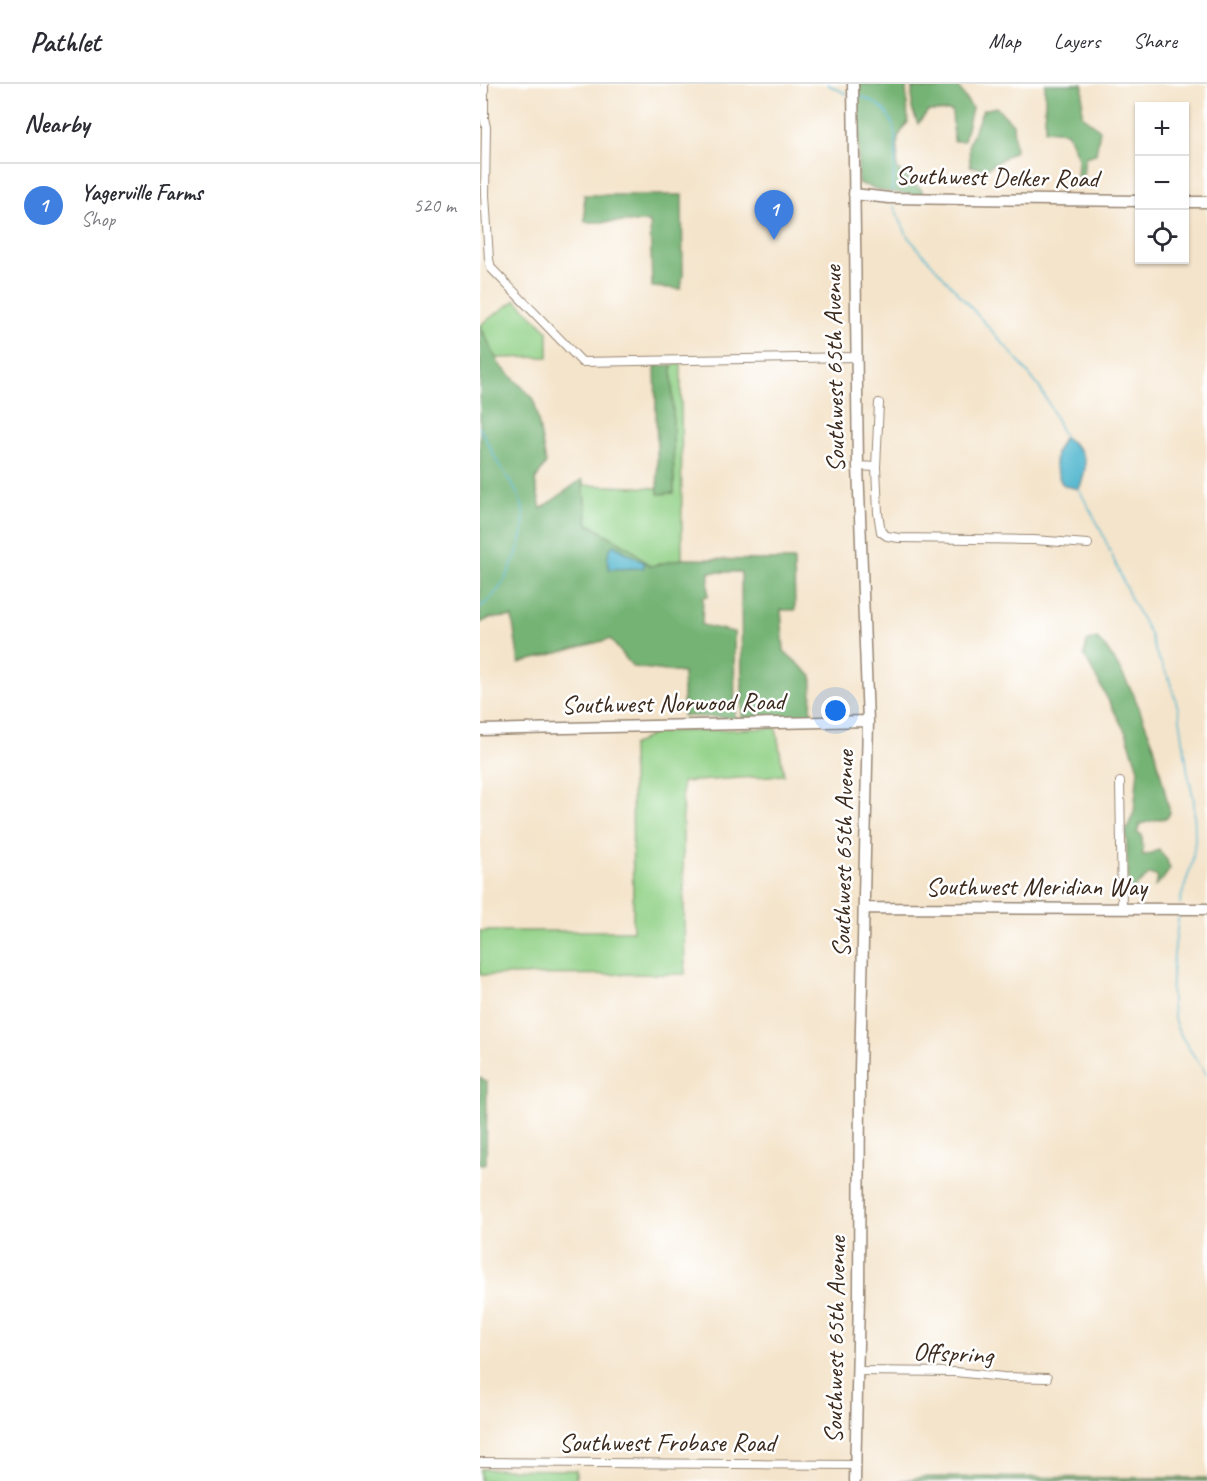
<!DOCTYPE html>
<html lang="en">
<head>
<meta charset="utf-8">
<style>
  :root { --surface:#fff; --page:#f2f2f3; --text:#2b2b33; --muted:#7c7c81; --line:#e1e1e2; --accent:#b5179e }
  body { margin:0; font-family:Caveat,sans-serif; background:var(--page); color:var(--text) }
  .controls { position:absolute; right:18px; top:18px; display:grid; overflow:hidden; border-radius:0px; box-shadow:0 2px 4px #0004 }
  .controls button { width:54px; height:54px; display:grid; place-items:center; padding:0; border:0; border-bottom:2px solid var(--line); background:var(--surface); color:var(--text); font:30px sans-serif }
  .you { position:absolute; left:356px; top:627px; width:21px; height:21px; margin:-15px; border:4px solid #fff; border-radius:50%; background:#1a73e8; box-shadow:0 0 0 9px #1a73e833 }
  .badge { display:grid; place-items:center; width:39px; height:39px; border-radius:50%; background:var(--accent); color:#fff; font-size:20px; font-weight:700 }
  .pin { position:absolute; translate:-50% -50px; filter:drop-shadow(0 2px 3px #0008) }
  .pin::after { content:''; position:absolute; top:32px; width:21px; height:18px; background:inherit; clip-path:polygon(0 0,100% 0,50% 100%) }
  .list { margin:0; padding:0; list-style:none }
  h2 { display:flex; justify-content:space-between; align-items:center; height:78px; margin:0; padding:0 24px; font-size:26px }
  h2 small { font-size:20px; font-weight:400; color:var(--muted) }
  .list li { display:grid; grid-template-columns:39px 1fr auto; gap:18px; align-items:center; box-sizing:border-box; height:84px; padding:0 24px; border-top:2px solid var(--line) }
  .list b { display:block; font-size:22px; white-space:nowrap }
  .list p { margin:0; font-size:20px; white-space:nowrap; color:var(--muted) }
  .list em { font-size:20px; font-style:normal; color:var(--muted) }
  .icon { flex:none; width:33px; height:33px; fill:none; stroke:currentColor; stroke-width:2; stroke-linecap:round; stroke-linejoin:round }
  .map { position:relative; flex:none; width:727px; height:1397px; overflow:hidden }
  header { display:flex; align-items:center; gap:36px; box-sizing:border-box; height:84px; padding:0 30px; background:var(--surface); border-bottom:2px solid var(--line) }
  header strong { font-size:28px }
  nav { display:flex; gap:33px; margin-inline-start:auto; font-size:21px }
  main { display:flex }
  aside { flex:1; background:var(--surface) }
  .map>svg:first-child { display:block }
</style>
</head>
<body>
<header>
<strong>Pathlet</strong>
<nav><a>Map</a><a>Layers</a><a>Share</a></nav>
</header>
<main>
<aside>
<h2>Nearby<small></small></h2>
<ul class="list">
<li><span class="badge" style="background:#3f7fe0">1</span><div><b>Yagerville Farms</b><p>Shop</p></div><em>520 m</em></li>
</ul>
</aside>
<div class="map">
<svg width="727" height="1397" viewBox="0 0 727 1397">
  <rect width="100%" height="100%" fill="#fff"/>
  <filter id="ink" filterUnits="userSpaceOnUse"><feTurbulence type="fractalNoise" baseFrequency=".0167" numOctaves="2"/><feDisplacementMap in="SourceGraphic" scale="12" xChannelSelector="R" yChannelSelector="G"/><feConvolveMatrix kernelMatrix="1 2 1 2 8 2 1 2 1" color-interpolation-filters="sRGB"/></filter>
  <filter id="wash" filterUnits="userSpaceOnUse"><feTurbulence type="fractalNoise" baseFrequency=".008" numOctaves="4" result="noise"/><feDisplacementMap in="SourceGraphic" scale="24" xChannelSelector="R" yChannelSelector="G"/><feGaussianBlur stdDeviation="1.35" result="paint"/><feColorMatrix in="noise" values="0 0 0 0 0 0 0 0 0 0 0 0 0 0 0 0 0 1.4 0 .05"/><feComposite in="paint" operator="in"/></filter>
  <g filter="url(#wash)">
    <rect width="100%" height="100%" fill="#f4e4cb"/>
    <path fill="#92d187" stroke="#667e52" stroke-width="1.5" d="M 36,216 L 68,247 L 68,273 L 16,274 L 0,241 Z
      M 201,279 L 202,475 L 170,483 L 150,464 L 108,440 L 102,395 L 105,401 L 178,404 L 178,410 L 194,409 L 192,281 Z
      M 296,644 L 304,691 L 202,698 L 205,890 L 0,891 L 0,847 L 153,847 L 152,662 L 176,648 Z
      M 0,1385 L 96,1386 L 96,1397 L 0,1397 Z"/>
    <path fill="#75b374" stroke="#586e49" stroke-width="1.5" d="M 378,0 L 426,1 L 428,38 L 418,53 L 417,85 L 442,106 L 442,112 L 402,107 L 378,99 Z
      M 459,0 L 482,0 L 478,3 L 492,24 L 484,57 L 474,57 L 472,27 L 448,27 L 438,40 L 432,25 L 432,4 L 458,5 Z
      M 565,0 L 603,0 L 602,31 L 620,46 L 616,70 L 605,73 L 603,93 L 597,95 L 598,74 L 587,48 L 565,46 Z
      M 516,23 L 533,40 L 535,67 L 506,85 L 490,82 L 489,60 L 503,26 Z
      M 104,111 L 202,111 L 203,190 L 201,205 L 172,203 L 170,138 L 105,138 Z
      M 0,241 L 19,280 L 54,315 L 66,379 L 55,397 L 61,425 L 102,395 L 108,440 L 150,464 L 170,482 L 202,475 L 314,476 L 315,526 L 301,526 L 304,567 L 332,592 L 331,634 L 262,634 L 261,488 L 229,488 L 228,512 L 223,513 L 222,541 L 254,548 L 255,634 L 203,632 L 203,589 L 153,583 L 130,555 L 39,579 L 32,533 L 10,534 L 0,539 Z
      M 192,281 L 194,409 L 178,410 L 175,282 Z
      M 616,554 L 626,564 L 635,577 L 653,609 L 674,662 L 690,729 L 687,734 L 679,735 L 660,740 L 657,749 L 662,751 L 663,772 L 679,766 L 687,776 L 690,785 L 683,795 L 675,802 L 678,793 L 670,790 L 649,808 L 646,747 L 654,728 L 658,685 L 647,651 L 604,571 L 607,558 Z
      M 0,993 L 7,998 L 6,1080 L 0,1080 Z
      M 443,1393 L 727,1394 L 727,1397 L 418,1397 Z"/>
    <path fill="#50b5ce" stroke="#467076" stroke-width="1.5" d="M 584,353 C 607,368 610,379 599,405 L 585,402 L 581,398 L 575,382 L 576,368 Z
      M 133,461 L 165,479 L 163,484 L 129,485 C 127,477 127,467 133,461 Z"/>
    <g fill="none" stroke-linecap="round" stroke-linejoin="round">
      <path stroke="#50b5ce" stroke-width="1.5" d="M 347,0 L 367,10
        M 379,12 C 428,26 415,68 412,108
        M 413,121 L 428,153 L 536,274 L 559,303 L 568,318 L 584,353
        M 0,344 C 6,355 11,366 17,377 C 25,391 41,410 43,426 C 46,447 39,465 31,483 C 25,498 13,515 0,523
        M 598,404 L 619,442 L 651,515 L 670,550 L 675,567 L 689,595 L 699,627 L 708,690 L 714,717 L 715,757 L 712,779 L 701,814 L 700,820
        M 699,828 C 696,859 685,916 697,944 C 705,960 717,976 727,991"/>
    </g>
  </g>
  <g filter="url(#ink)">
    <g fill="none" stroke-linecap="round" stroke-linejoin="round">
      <g stroke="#988774" stroke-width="10">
        <path id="street" d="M 4,0 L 4,34 L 6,43 L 5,111 L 9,175 L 11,184 L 102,278 L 376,273
          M 399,319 L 396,383 L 398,429 L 401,448 L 407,452 L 419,454 L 554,456 L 608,460
          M 378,382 L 396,383
          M 640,698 L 642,824
          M 377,1287 L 475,1288 L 523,1293 L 567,1294
          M 0,1378 L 375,1381"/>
      </g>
      <g stroke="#988774" stroke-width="13">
        <path id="secondary" d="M 373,0 L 378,382 L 388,637 L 380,988 L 379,1213 L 375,1397
          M 374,110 L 409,114 L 660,117
          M 704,118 L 727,118
          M 0,646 L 388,637
          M 384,824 L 727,825"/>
      </g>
      <use href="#street" stroke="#fff" stroke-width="8"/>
      <use href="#secondary" stroke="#fff" stroke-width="10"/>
    </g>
  </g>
  <g text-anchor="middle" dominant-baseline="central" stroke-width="5" stroke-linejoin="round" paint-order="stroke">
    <g font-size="26" fill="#3b2a1e" stroke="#fff">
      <text transform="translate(517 93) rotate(1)">Southwest Delker Road</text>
      <text transform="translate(354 285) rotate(-91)">Southwest 65th Avenue</text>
      <text transform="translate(193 619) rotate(-1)">Southwest Norwood Road</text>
      <text transform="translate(363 770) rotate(-89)">Southwest 65th Avenue</text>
      <text x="556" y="802">Southwest Meridian Way</text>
      <text transform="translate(355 1256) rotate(-89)">Southwest 65th Avenue</text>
      <text transform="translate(473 1269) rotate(3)">Offspring</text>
      <text x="187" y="1358">Southwest Frobase Road</text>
    </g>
  </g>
</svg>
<div class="controls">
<button>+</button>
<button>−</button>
<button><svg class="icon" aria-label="locate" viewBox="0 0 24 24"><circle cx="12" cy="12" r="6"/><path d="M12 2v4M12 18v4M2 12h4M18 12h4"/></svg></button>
</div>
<div class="you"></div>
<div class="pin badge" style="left:294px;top:156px;background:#3f7fe0">1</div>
</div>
</main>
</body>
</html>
